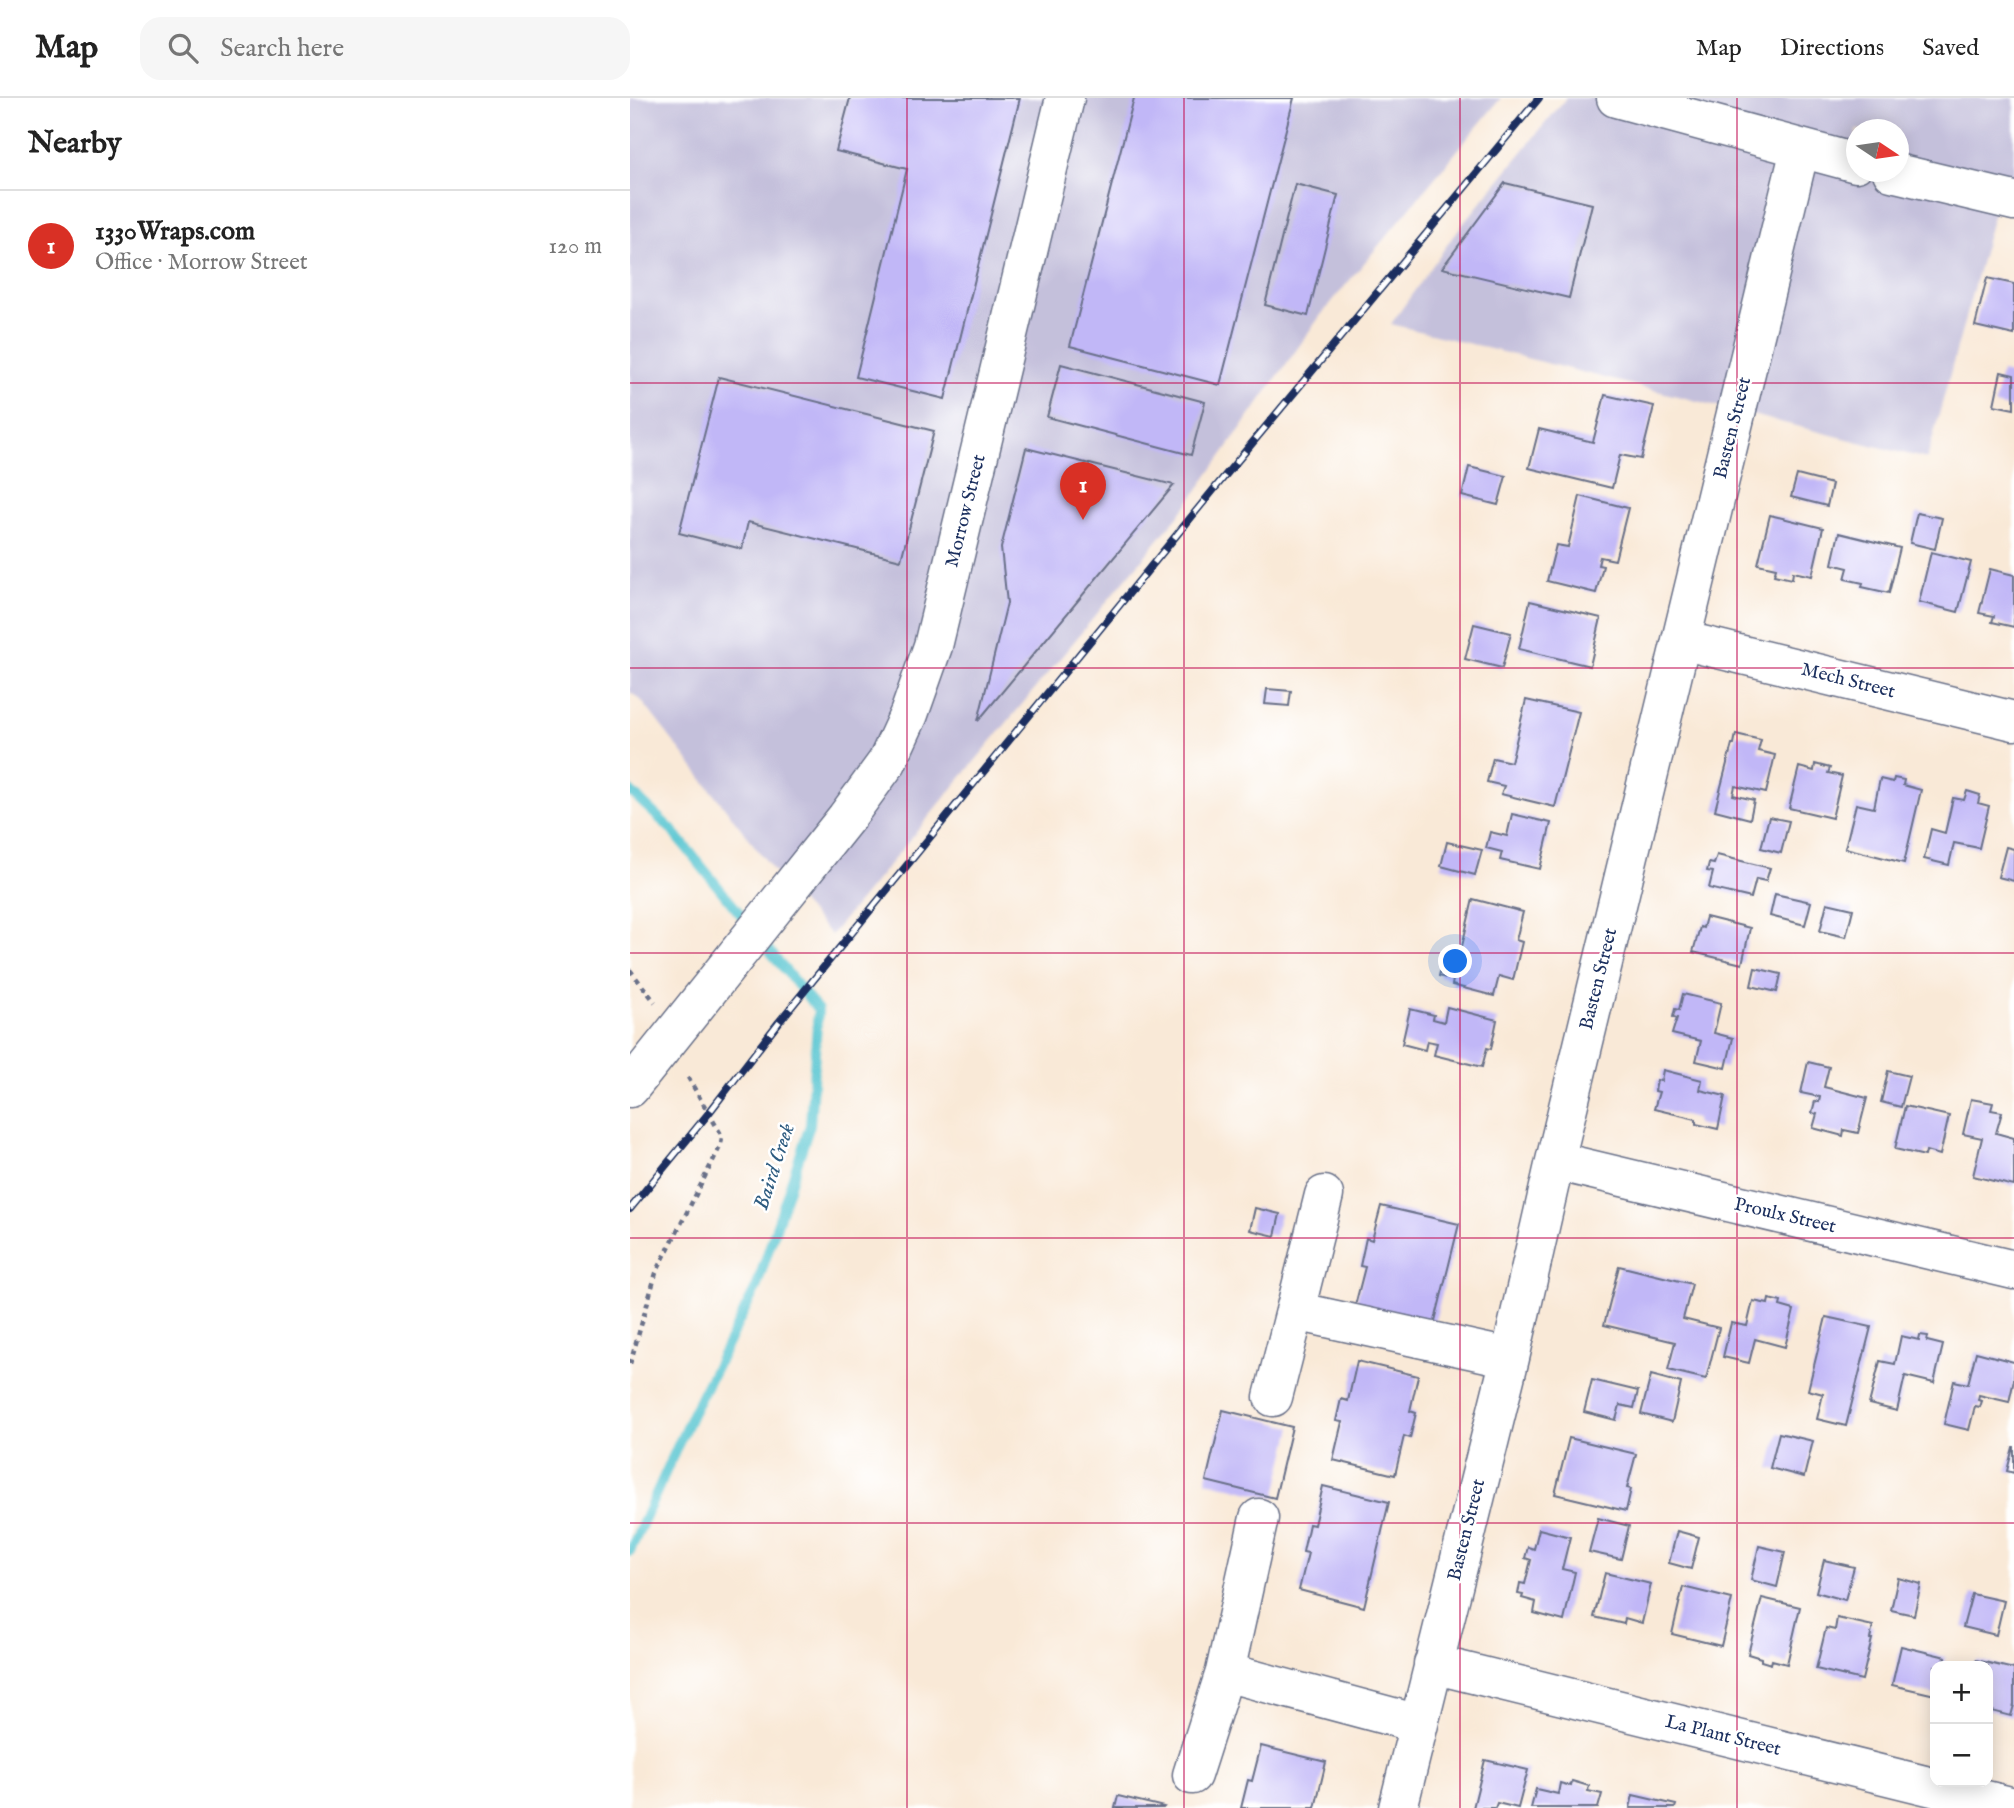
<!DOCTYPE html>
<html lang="en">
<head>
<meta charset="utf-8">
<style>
  :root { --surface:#fff; --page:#f6f6f6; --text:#222; --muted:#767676; --line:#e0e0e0; --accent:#d93025 }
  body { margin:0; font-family:"IM FELL English",serif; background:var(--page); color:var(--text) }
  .controls { position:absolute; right:21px; bottom:21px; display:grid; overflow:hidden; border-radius:14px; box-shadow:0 4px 18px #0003 }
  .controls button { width:63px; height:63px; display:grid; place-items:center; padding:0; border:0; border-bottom:2px solid var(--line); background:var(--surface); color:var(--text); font:35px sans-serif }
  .compass { position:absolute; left:1216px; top:21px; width:63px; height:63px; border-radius:50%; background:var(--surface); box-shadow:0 4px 18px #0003; rotate:103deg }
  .you { position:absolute; left:826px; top:864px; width:24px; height:24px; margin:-18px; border:5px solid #fff; border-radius:50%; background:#1a73e8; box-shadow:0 0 0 10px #1a73e833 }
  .badge { display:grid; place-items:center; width:46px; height:46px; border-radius:50%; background:var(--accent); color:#fff; font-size:23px; font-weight:700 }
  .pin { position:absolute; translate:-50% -58px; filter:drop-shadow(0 2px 4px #0008) }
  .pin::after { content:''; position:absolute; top:37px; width:24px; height:21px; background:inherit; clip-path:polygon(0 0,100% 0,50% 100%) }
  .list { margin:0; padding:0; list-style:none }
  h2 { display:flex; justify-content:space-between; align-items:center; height:91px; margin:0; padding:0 28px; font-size:30px }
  h2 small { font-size:23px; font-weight:400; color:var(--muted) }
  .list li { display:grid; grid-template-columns:46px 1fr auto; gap:21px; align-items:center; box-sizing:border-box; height:112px; padding:0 28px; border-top:2px solid var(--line) }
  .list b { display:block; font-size:26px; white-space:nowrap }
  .list p { margin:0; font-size:23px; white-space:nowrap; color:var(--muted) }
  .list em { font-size:23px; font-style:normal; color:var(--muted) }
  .icon { flex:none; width:38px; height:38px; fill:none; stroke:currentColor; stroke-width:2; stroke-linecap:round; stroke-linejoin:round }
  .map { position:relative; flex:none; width:1384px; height:1710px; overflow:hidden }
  header { display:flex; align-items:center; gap:42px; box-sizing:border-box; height:98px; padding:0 35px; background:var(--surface); border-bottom:2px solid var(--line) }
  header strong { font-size:33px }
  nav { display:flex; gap:38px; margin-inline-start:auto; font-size:24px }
  .search { width:490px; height:63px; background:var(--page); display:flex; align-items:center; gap:18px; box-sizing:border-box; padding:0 24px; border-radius:21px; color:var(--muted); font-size:26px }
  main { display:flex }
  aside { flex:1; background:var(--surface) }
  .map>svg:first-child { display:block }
</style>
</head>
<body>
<header>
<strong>Map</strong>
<div class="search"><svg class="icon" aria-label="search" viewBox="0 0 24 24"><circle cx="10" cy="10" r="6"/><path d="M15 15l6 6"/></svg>Search here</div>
<nav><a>Map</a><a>Directions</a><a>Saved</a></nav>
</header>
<main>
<aside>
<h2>Nearby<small></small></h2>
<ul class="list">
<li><span class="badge">1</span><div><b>1330Wraps.com</b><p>Office · Morrow Street</p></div><em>120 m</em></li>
</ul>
</aside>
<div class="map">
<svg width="1384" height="1710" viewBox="0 0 1384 1710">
  <rect width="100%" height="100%" fill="#fff"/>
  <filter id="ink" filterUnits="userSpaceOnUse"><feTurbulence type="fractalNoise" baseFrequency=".0143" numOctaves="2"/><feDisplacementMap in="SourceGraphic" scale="14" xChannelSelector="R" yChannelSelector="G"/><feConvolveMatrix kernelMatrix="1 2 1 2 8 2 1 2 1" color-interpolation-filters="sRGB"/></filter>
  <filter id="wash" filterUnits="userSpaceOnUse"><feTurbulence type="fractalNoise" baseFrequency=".00686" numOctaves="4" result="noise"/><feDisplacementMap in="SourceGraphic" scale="28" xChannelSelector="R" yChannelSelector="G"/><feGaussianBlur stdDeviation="1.57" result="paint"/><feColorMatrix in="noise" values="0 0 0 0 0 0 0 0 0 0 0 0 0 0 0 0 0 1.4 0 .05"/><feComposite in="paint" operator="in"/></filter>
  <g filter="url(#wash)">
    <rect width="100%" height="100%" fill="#f9e9d7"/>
    <path fill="#c4c0db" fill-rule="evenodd" d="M 0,0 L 871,0 L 691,217 L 557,407 L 201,837 L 158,791 L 11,602 L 0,594 Z
      M 936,0 L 1384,0 L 1384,103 L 1368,99 L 1297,361 L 761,226 L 824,137 ZM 1226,32 L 1268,32 L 1268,74 L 1226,74 Z"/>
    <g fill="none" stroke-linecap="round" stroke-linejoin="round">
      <path stroke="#5ac6d1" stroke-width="10" d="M 0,693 L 42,732 L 120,828
        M 0,1453 L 62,1316 L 126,1190 L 180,1027 L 188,912 L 129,840"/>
    </g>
    <g id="blocks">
      <path fill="#c1b7f7" d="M 220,0 L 390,0 L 315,301 L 226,279 L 277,71 L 206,53 Z
        M 504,0 L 664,0 L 590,287 L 440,248 Z
        M 875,85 L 962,106 L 939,200 L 812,170 Z
        M 665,86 L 708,97 L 678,218 L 635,207 Z
        M 1357,180 L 1384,186 L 1384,237 L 1345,228 Z
        M 431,266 L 575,304 L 561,357 L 417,319 Z
        M 1371,274 L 1384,277 L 1384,311 L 1364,307 Z
        M 89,279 L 304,333 L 271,462 L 118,424 L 112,451 L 49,435 Z
        M 975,297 L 1024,308 L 1011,361 L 990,357 L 982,390 L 899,370 L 909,331 L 963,344 Z
        M 396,350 L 544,387 L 348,623 L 377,505 L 371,450 Z
        M 839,369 L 876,378 L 868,407 L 832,398 Z
        M 1167,377 L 1202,386 L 1197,408 L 1161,399 Z
        M 950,398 L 998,410 L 985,462 L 970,459 L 968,467 L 973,468 L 966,495 L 917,483 L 926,447 L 938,449 Z
        M 1287,415 L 1312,420 L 1305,451 L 1280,445 Z
        M 1140,417 L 1193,430 L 1182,478 L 1163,474 L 1162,481 L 1144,477 L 1146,470 L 1128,466 Z
        M 1209,435 L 1270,450 L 1259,495 L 1232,489 L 1233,485 L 1215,481 L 1218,470 L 1202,466 Z
        M 1301,454 L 1341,464 L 1328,514 L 1289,504 Z
        M 1360,471 L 1384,477 L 1384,529 L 1362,524 L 1364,518 L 1349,515 Z
        M 900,503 L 971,520 L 960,568 L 889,551 Z
        M 844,526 L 881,535 L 872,570 L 835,561 Z
        M 637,591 L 661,593 L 659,608 L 635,606 Z
        M 896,602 L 949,614 L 925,709 L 871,696 L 874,688 L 857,684 L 863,660 L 881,664 Z
        M 1106,636 L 1131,642 L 1128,653 L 1145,657 L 1136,695 L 1105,688 L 1103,697 L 1124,702 L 1120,721 L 1085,712 L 1102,646 L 1104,646 Z
        M 1185,666 L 1200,670 L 1198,675 L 1212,678 L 1202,720 L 1159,710 L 1169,669 L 1184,673 Z
        M 1264,680 L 1274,682 L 1273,687 L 1291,692 L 1274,765 L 1215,750 L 1226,706 L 1244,710 L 1250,681 L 1263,684 Z
        M 1337,693 L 1350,697 L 1348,705 L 1359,708 L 1349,750 L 1324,745 L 1319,767 L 1294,761 L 1301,731 L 1315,735 L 1323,700 L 1334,702 Z
        M 882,716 L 921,725 L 910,771 L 870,762 L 872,754 L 856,750 L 860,734 L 877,738 Z
        M 1139,719 L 1159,723 L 1151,755 L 1131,750 Z
        M 817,744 L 852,752 L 845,777 L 811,768 Z
        M 1376,749 L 1384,751 L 1384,783 L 1368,779 Z
        M 1087,757 L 1140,770 L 1136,783 L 1126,781 L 1121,800 L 1079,790 L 1083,774 L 1077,773 L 1079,765 L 1084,766 Z
        M 1145,796 L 1181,804 L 1175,827 L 1140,818 Z
        M 843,801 L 893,814 L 886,842 L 892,844 L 883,882 L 869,878 L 864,898 L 822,887 L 823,882 L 809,878 L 815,853 L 830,857 Z
        M 1197,805 L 1223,811 L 1216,839 L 1190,833 Z
        M 1076,819 L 1120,830 L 1112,866 L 1063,854 L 1070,829 L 1073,830 Z
        M 1125,870 L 1151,876 L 1147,894 L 1121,888 Z
        M 1053,896 L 1091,905 L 1084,935 L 1103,940 L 1096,970 L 1066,963 L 1071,943 L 1042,936 L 1047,920 L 1043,919 L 1045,911 L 1049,912 Z
        M 817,909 L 867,922 L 861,951 L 857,950 L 852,969 L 804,957 L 807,945 L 797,943 L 795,952 L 772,946 L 780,911 L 804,917 L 803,921 L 814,924 Z
        M 1178,964 L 1199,969 L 1194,989 L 1237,1000 L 1228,1035 L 1214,1032 L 1213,1038 L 1183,1030 L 1187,1016 L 1182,1015 L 1185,1003 L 1189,1004 L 1190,999 L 1171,995 Z
        M 1033,972 L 1072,982 L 1070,992 L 1095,998 L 1088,1031 L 1066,1026 L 1066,1021 L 1024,1011 L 1029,994 L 1025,993 L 1027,982 L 1031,983 Z
        M 1258,973 L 1279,978 L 1271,1009 L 1251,1004 Z
        M 1341,1001 L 1363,1005 L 1361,1012 L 1372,1014 L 1366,1035 L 1384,1040 L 1384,1088 L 1343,1078 L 1352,1040 L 1333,1036 Z
        M 1275,1008 L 1319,1018 L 1310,1057 L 1296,1053 L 1295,1058 L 1265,1051 Z
        M 751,1108 L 829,1126 L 804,1227 L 725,1208 L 735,1169 L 730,1168 L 736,1140 L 742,1142 Z
        M 625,1110 L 650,1116 L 645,1138 L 620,1132 Z
        M 989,1168 L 1062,1186 L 1053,1221 L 1089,1230 L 1076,1281 L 1038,1272 L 1045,1244 L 974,1227 Z
        M 1139,1201 L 1151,1204 L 1150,1208 L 1164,1212 L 1155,1249 L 1125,1241 L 1119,1265 L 1093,1259 L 1101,1225 L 1117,1228 L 1123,1203 L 1138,1206 Z
        M 1196,1219 L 1241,1229 L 1216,1328 L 1187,1321 L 1193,1296 L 1178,1292 Z
        M 1290,1237 L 1298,1238 L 1297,1243 L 1313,1247 L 1304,1285 L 1275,1278 L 1267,1313 L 1239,1306 L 1250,1263 L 1265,1266 L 1271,1238 L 1289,1242 Z
        M 1346,1254 L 1384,1264 L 1384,1282 L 1379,1304 L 1349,1297 L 1348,1302 L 1352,1303 L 1350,1309 L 1345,1308 L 1339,1332 L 1314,1326 L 1324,1283 L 1338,1286 Z
        M 727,1263 L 788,1278 L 780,1313 L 786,1315 L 780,1340 L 774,1338 L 765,1377 L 703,1362 L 712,1324 L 706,1323 L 711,1301 L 718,1303 Z
        M 1021,1277 L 1051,1285 L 1042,1324 L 1011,1316 Z
        M 962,1282 L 1008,1293 L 1004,1310 L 990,1307 L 986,1322 L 954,1314 Z
        M 593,1312 L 662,1329 L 645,1400 L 576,1383 Z
        M 1149,1335 L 1183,1343 L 1174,1379 L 1140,1370 Z
        M 939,1340 L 1006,1356 L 997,1390 L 1001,1391 L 996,1413 L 925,1396 Z
        M 1383,1349 L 1384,1349 L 1384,1375 L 1377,1373 Z
        M 693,1388 L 759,1404 L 734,1509 L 669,1492 L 678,1455 L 673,1454 L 679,1426 L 684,1427 Z
        M 968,1420 L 999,1428 L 991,1461 L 959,1454 Z
        M 909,1431 L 940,1439 L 932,1471 L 945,1474 L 934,1523 L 904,1515 L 906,1504 L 892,1500 L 893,1497 L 888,1496 L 890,1485 L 895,1486 L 901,1462 L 895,1460 L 898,1449 L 904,1451 Z
        M 1047,1433 L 1069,1439 L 1061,1471 L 1039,1465 Z
        M 1129,1448 L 1155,1454 L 1147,1489 L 1121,1482 Z
        M 1194,1462 L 1224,1469 L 1215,1502 L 1186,1494 Z
        M 975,1475 L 1021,1486 L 1012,1525 L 995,1520 L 994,1526 L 964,1519 Z
        M 1268,1480 L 1291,1486 L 1284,1517 L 1261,1512 Z
        M 1053,1489 L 1102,1501 L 1091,1548 L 1042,1536 Z
        M 1342,1496 L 1374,1503 L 1366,1537 L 1333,1529 Z
        M 1132,1500 L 1170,1509 L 1157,1566 L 1142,1562 L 1141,1566 L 1131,1563 L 1131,1560 L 1118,1556 Z
        M 1207,1520 L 1243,1528 L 1240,1541 L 1242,1541 L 1232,1582 L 1186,1571 L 1196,1530 L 1205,1532 Z
        M 1271,1548 L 1316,1559 L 1314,1568 L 1305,1568 L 1305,1597 L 1262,1587 Z
        M 1346,1562 L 1384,1571 L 1384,1607 L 1381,1618 L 1358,1612 L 1358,1568 L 1345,1568 Z
        M 631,1648 L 696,1664 L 685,1710 L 611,1710 L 618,1682 L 622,1683 Z
        M 855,1662 L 898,1672 L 888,1710 L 867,1705 L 865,1710 L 843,1710 Z
        M 942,1683 L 959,1688 L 958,1693 L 972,1696 L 968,1710 L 901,1710 L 906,1691 L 928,1696 L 930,1685 L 941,1688 Z
        M 1003,1697 L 1046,1707 L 1045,1710 L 1000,1710 Z
        M 488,1698 L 534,1709 L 533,1710 L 485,1710 Z"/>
    </g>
  </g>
  <g filter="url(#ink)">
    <use href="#blocks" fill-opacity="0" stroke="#697088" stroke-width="2"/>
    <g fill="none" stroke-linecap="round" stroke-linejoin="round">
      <g stroke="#697088" stroke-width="41">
        <path id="minor" d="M 986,0 L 1226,65
          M 1262,74 L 1384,103
          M 1051,542 L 1384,623
          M 0,990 L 216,720 L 257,664 L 279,616 L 303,548 L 435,0
          M 925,1063 L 1384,1172
          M 694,1097 L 665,1213 L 880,1260
          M 643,1299 L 665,1213
          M 629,1420 L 595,1574 L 789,1626
          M 803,1566 L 1384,1709
          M 562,1677 L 595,1574
          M 768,1710 L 880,1260 L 925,1063 L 1170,51"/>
      </g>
      <path stroke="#697088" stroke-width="4.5" stroke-dasharray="5 5" stroke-linecap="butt" d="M 0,872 L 25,904
        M 0,1266 L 26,1175 L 91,1047 L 92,1038 L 56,976"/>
      <use href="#minor" stroke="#fff" stroke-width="38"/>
      <g stroke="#1b2f5e" stroke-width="8">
        <path id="rail" d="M 0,1111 L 78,1016 L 149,924 L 594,379 L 909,0"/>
      </g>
      <use href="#rail" stroke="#fff" stroke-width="5" stroke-dasharray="16" stroke-linecap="butt"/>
    </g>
  </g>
  <path fill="none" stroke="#c2185b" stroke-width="2" stroke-opacity="0.55" d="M 277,0 L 277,1710M 554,0 L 554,1710M 830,0 L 830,1710M 1107,0 L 1107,1710M 0,285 L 1384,285M 0,570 L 1384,570M 0,855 L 1384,855M 0,1140 L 1384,1140M 0,1425 L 1384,1425"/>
  <g text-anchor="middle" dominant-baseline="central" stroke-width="5" stroke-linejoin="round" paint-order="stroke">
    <g font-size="19" fill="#1b2f5e" stroke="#fff">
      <text transform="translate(1103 330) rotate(-76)">Basten Street</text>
      <text transform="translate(336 413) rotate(-76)">Morrow Street</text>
      <text transform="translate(1218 583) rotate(14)">Mech Street</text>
      <text transform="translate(969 881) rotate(-76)">Basten Street</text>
      <text transform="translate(1155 1118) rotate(13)">Proulx Street</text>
      <text transform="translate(837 1432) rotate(-76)">Basten Street</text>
      <text transform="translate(1093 1638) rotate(14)">La Plant Street</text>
    </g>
    <g font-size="21" font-style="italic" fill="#2e5c80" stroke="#fff">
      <text transform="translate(145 1069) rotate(-72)">Baird Creek</text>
    </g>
  </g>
</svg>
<div class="controls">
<button>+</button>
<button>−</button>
</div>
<svg class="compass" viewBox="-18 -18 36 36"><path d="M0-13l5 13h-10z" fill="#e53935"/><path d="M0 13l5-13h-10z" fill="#767676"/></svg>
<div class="you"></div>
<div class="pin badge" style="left:453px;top:422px">1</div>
</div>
</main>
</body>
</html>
